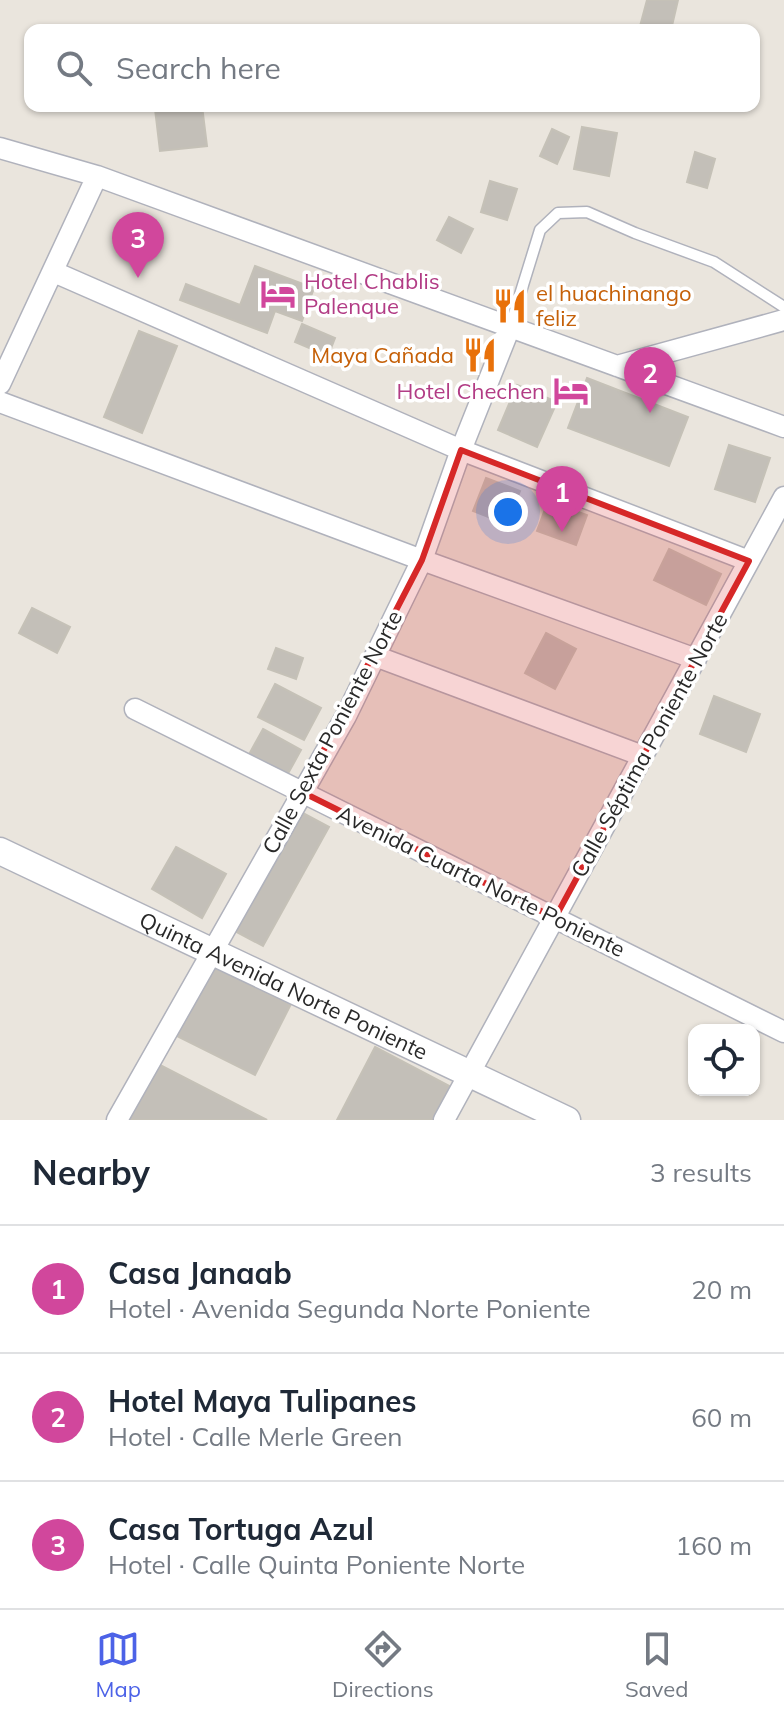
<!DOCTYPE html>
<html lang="en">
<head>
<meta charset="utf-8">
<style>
  :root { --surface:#fff; --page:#f6f6f7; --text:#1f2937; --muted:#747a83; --line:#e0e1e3; --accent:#4c62e7 }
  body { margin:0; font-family:Mulish,sans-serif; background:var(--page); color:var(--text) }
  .controls { position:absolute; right:24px; bottom:24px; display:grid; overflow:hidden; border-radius:16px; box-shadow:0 2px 6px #0004 }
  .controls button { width:72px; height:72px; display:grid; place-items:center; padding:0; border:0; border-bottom:2px solid var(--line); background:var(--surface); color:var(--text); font:40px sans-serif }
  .you { position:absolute; left:508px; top:512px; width:28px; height:28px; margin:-20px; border:6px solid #fff; border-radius:50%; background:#1a73e8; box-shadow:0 0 0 12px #1a73e833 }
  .badge { display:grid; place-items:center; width:52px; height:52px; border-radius:50%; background:var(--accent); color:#fff; font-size:26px; font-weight:700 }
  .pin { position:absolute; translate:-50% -66px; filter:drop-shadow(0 2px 4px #0008) }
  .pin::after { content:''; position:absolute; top:42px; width:28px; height:24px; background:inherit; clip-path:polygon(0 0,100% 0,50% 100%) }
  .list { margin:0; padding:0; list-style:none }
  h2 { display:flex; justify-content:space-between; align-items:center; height:104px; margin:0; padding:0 32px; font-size:34px }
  h2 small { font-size:26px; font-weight:400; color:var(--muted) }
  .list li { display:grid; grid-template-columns:52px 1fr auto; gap:24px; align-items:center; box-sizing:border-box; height:128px; padding:0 32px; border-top:2px solid var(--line) }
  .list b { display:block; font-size:30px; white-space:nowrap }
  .list p { margin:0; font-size:26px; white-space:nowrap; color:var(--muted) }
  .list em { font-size:26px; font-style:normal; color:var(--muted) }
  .icon { flex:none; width:44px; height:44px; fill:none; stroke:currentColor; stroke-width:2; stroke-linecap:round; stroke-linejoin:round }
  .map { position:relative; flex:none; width:784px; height:1120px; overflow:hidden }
  .search { position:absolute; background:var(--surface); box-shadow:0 2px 6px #0004; left:24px; right:24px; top:24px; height:88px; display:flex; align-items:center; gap:20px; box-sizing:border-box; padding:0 28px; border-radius:16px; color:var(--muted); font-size:30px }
  .sheet { height:488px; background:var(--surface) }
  nav { display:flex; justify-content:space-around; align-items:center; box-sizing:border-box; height:112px; border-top:2px solid var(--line); background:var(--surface); font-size:22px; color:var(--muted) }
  nav a { display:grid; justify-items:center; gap:4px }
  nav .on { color:var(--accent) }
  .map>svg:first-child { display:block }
</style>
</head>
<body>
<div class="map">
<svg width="784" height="1120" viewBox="0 0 784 1120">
  <rect width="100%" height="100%" fill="#eae5dd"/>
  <path fill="#c3bfb8" stroke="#c5c1b7" stroke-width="2" d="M 647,0 L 678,0 L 671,30 L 639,30 Z
    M 183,106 L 202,106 L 207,146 L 160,151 L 155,109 Z
    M 582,127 L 617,133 L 609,176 L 574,169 Z
    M 552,129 L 569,137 L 557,164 L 540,156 Z
    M 695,152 L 715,159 L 707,188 L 687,182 Z
    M 490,181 L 517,189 L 507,220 L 481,212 Z
    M 449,217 L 473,229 L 461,253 L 437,240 Z
    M 255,266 L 314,288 L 302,321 L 275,311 L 267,333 L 180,300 L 186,284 L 240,305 Z
    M 302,324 L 335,338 L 328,356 L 295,342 Z
    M 139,331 L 177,346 L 142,433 L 104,417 Z
    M 587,378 L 688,417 L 669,466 L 568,428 Z
    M 517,385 L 557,402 L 537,447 L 498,430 Z
    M 729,445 L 770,458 L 755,502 L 715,489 Z
    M 486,478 L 520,491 L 506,524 L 473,511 Z
    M 548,501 L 587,515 L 576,545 L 537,531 Z
    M 669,549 L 721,574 L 706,605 L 654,580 Z
    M 32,608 L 70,627 L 57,653 L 19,633 Z
    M 546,633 L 576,649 L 555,689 L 525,673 Z
    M 276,648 L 303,658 L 296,679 L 268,669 Z
    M 275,684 L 321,708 L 304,740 L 258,717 Z
    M 714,696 L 760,714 L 746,752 L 700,734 Z
    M 263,729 L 301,750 L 285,779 L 247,758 Z
    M 299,811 L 329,827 L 263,946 L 233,930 Z
    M 176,847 L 226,874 L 202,918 L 152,889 Z
    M 211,960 L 292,1002 L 255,1075 L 173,1034 Z
    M 375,1047 L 453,1088 L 436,1120 L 337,1120 Z
    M 158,1064 L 267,1120 L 128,1120 Z"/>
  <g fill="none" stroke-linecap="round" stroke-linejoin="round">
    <g stroke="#b0b2bc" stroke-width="13">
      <path id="service" d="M 510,327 L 540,230 L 558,213 L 587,212 L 635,233 L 714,262 L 784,307"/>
    </g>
    <g stroke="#b0b2bc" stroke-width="23">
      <path id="minor" d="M 0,148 L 97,176 L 784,427
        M 54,272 L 461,450 L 749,561
        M 617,366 L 784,320
        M 0,384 L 97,176
        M 0,402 L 422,560 L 696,659
        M 375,656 L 643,756
        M 135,709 L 784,1032
        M 117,1120 L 346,716 L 422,560 L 461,450 L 510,327
        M 444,1120 L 784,497"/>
    </g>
    <g stroke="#b0b2bc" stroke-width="29">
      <g id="tertiary">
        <path id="s1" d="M 0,851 L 567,1120"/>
      </g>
    </g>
    <use href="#service" stroke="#fff" stroke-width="10"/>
    <use href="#minor" stroke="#fff" stroke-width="20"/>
    <use href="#tertiary" stroke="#fff" stroke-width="26"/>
  </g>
  <path fill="#d62828" fill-opacity="0.2" stroke="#d62828" stroke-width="6" stroke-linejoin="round" d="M 461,450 L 749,561 L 555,918 L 302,792 L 422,560 Z"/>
  <defs>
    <g id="hotel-bare" transform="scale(2.76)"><path d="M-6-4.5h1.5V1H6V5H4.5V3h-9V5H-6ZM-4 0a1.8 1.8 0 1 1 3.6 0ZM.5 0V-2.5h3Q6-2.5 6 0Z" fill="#d1479c" stroke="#fff" stroke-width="2.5" paint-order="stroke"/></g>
    <g id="restaurant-bare" transform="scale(2.76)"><path d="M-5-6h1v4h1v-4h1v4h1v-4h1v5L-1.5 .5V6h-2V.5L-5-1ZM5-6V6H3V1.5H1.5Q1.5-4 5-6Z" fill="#e8710a" stroke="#fff" stroke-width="2.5" paint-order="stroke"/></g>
  </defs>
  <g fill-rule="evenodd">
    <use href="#hotel-bare" x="278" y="294"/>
    <use href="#restaurant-bare" x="510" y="306"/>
    <use href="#restaurant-bare" x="480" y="355"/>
    <use href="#hotel-bare" x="571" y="391"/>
  </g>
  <g text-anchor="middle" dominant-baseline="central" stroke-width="7" stroke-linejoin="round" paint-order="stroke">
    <g font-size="22" fill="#b23c85" stroke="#fff" text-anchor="start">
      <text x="304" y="281">Hotel Chablis<tspan x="304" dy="25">Palenque</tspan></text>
      <text x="545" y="391" text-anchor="end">Hotel Chechen</text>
    </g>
    <g font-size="22" fill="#c56008" stroke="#fff" text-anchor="start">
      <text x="536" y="293">el huachinango<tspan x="536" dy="25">feliz</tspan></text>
      <text x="454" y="355" text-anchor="end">Maya Cañada</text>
    </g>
    <g font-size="22" fill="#292929" stroke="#fff">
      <text transform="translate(332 732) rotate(-62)">Calle Sexta Poniente Norte</text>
      <text transform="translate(649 745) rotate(-61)">Calle Séptima Poniente Norte</text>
      <text transform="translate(481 881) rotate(26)">Avenida Cuarta Norte Poniente</text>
      <text stroke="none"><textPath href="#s1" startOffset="314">Quinta Avenida Norte Poniente</textPath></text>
    </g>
  </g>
</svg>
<div class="controls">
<button><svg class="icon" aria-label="locate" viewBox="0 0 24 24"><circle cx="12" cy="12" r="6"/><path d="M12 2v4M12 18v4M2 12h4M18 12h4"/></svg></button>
</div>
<div class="you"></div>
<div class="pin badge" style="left:562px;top:532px;background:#d1479c">1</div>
<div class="pin badge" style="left:650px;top:413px;background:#d1479c">2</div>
<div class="pin badge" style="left:138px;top:278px;background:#d1479c">3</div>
<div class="search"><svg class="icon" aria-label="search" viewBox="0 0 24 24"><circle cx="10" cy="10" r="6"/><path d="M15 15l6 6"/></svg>Search here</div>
</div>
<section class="sheet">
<h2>Nearby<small>3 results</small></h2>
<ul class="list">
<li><span class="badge" style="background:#d1479c">1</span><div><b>Casa Janaab</b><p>Hotel · Avenida Segunda Norte Poniente</p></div><em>20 m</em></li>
<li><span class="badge" style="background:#d1479c">2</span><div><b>Hotel Maya Tulipanes</b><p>Hotel · Calle Merle Green</p></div><em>60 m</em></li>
<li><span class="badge" style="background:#d1479c">3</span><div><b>Casa Tortuga Azul</b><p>Hotel · Calle Quinta Poniente Norte</p></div><em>160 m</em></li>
</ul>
</section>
<nav>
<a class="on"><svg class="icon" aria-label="map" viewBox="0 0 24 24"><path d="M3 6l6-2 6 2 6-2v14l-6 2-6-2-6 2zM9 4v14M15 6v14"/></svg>Map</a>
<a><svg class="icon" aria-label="directions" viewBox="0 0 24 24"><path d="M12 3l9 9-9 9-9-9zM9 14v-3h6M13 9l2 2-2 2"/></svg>Directions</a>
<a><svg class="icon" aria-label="saved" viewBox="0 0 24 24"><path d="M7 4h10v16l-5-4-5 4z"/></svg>Saved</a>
</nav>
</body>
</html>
